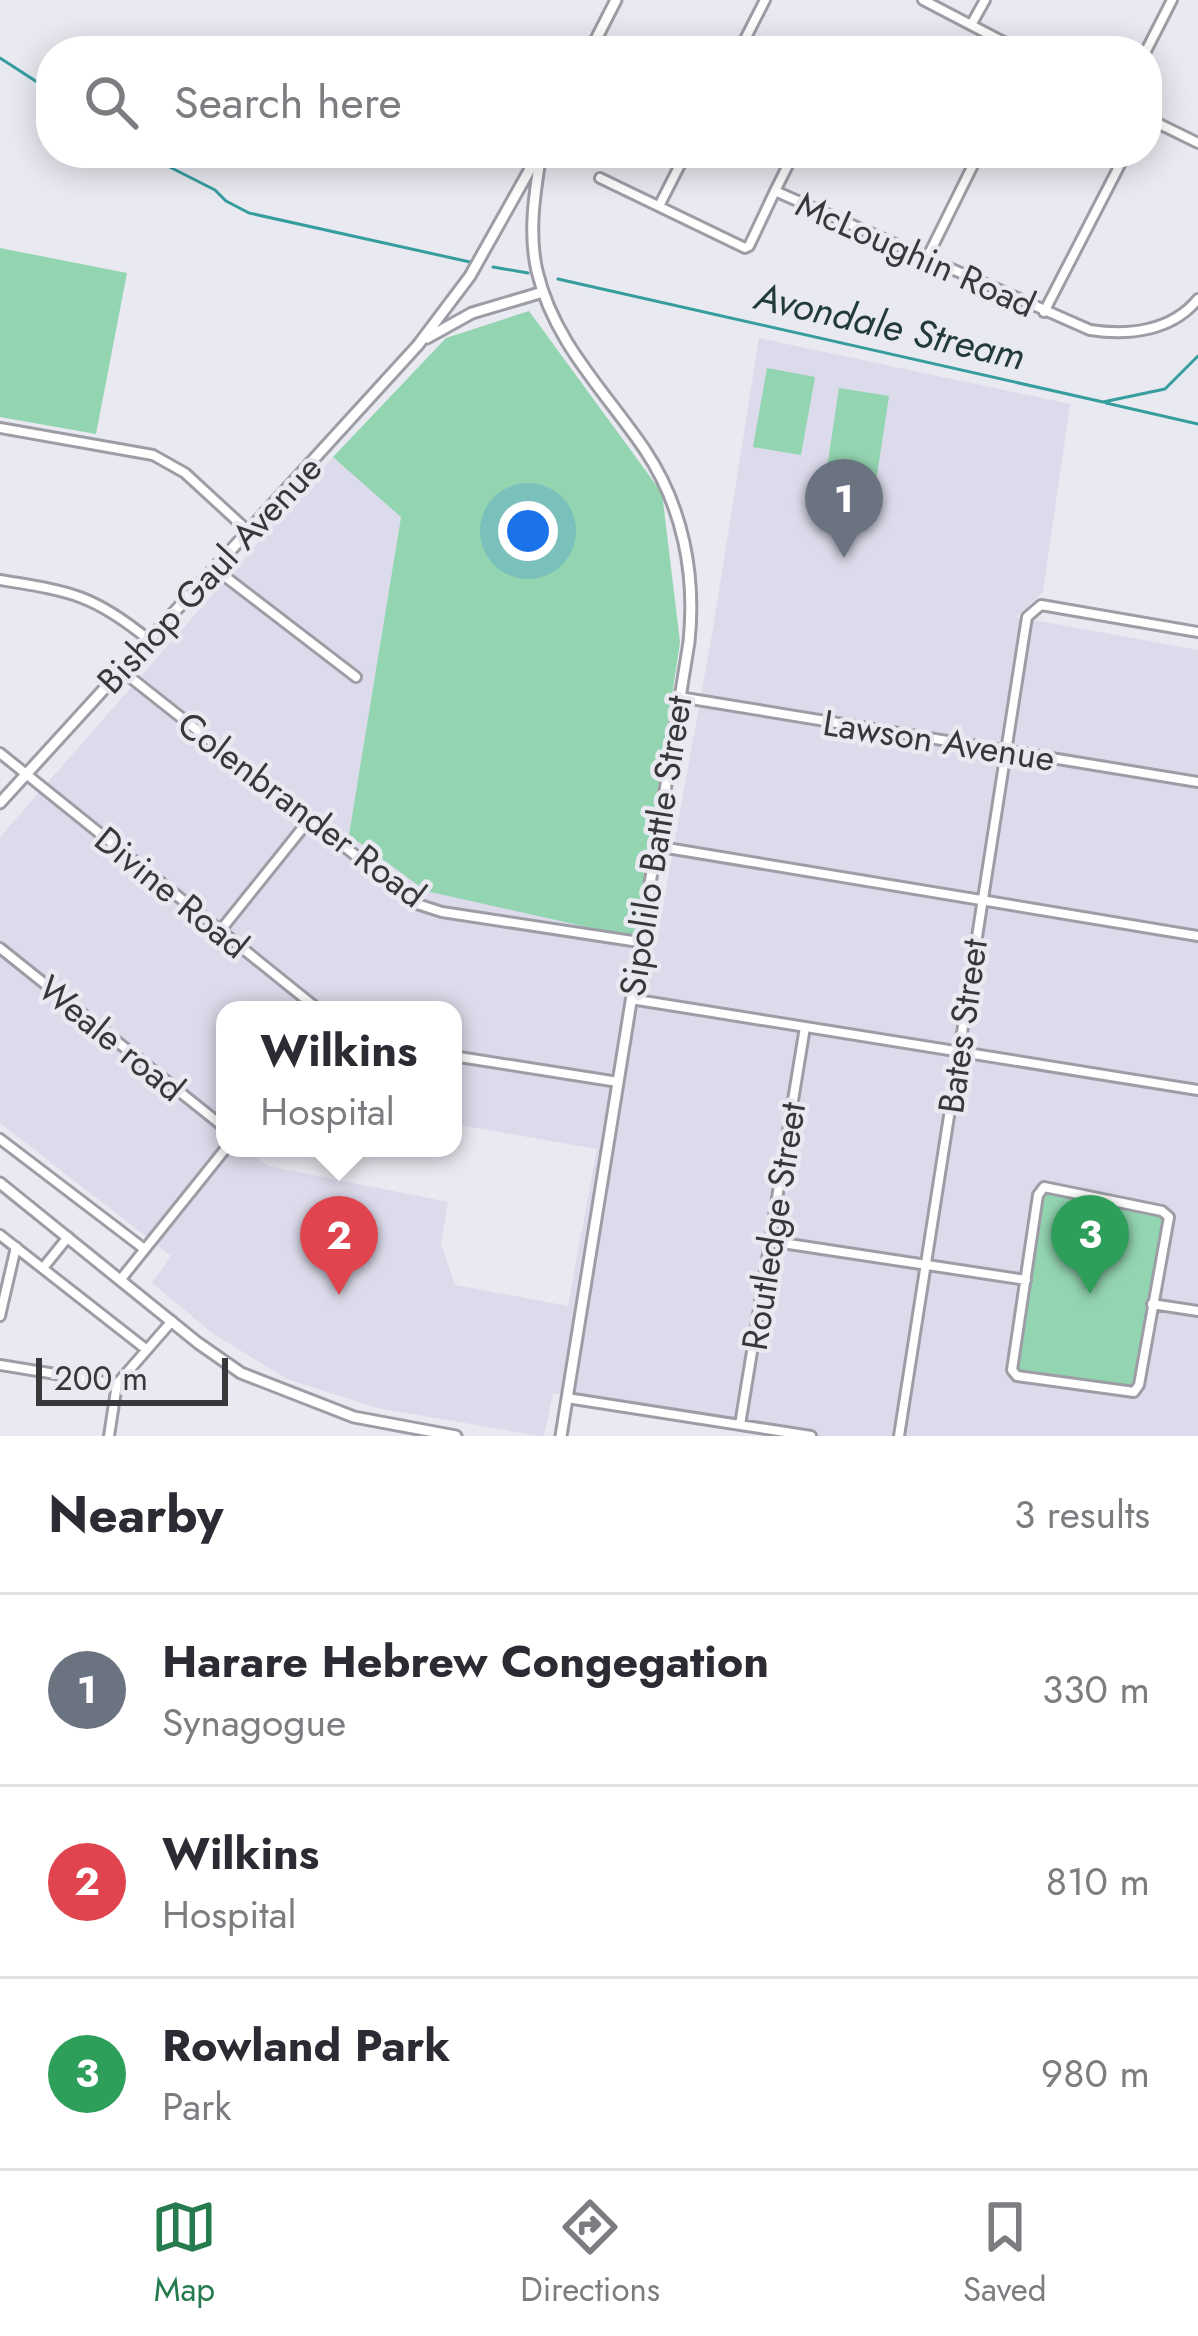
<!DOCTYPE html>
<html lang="en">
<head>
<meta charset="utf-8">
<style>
  :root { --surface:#fff; --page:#f2f2f3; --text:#2b2b33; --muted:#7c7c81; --line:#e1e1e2; --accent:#257b4e }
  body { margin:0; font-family:Jost,sans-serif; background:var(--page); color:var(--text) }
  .scale { position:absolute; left:36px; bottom:30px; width:192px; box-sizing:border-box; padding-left:12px; border:6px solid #38383b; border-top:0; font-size:33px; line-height:42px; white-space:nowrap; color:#38383b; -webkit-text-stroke:9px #e9e9f1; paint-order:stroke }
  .you { position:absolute; left:528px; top:531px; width:42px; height:42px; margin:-30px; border:9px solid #fff; border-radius:50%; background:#1a73e8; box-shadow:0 0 0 18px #1a73e833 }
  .badge { display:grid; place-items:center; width:78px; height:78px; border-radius:50%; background:var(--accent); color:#fff; font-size:39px; font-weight:700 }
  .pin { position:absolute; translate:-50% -99px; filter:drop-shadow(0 3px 6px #0008) }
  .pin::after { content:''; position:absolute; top:63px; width:42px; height:36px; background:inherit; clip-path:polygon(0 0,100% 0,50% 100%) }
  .popup { position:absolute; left:216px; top:1001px; width:246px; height:156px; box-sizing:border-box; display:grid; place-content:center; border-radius:24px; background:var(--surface); filter:drop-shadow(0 3px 9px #0005); font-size:39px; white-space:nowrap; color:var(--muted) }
  .popup b { font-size:45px; color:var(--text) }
  .popup::after { content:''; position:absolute; left:50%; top:100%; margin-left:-24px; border:24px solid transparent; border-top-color:var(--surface) }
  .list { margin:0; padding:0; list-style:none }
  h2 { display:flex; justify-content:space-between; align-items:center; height:156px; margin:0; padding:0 48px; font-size:51px }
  h2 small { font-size:39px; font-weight:400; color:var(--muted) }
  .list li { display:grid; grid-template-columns:78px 1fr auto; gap:36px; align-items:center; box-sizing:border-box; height:192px; padding:0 48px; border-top:3px solid var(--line) }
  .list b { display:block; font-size:45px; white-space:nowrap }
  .list p { margin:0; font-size:39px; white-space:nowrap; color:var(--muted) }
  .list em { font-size:39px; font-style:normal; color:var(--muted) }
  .icon { flex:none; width:66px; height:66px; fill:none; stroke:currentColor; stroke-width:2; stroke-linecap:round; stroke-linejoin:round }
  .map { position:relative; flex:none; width:1198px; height:1436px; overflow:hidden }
  .search { position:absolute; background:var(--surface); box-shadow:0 6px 30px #0003; left:36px; right:36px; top:36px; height:132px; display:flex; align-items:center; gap:30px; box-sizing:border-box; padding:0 42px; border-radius:48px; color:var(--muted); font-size:45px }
  .sheet { height:732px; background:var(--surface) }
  nav { display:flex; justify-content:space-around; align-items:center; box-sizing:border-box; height:168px; border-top:3px solid var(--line); background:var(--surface); font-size:33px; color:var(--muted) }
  nav a { display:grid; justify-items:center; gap:6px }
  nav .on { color:var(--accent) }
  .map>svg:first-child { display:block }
</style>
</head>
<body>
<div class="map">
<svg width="1198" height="1436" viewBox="0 0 1198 1436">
  <rect width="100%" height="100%" fill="#e9e9f1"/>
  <path fill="#dbdbeb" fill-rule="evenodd" d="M 759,338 L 1070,404 L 1043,592 L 1016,617 L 1198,650 L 1198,1436 L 813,1436 L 553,1393 L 544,1436 L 540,1436 L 377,1408 L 287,1379 L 215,1335 L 152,1283 L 171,1256 L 0,1123 L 0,837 L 333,457 L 401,516 L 350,835 L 636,938 L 657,939 L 713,629 ZM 225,1010 L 453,1010 L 453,1124 L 597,1149 L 568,1306 L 455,1285 L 441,1244 L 448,1202 L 268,1166 L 251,1154 L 255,1148 L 225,1148 Z"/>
  <path fill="#93d4b1" d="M 0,248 L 127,273 L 96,434 L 0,417 Z
    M 529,311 L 662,493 L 680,642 L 636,938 L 426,891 L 349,835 L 401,517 L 333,457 L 446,338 Z
    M 767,368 L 815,377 L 801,455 L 753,447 Z
    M 839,388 L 889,396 L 876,482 L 826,474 Z
    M 830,480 L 873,487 L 869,514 L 826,507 Z
    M 1040,1189 L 1171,1215 L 1135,1393 L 1012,1374 Z"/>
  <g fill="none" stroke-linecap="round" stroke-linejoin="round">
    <path stroke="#369d9f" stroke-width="3" d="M 0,58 L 51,91
      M 142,153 L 215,190 L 226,201 L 249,213 L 470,262
      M 493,267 L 528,273
      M 558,279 L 1103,402 L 1165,389 L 1198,356
      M 1106,403 L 1198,424"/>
    <g stroke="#9c9da5" stroke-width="14">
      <path id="minor" d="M 923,0 L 1021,51
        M 971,25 L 985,0
        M 739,51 L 765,0
        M 1146,51 L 1172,0
        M 1147,118 L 1198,143
        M 600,178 L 745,248 L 749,246 L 775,191 L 1090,330 C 1129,336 1172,331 1198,299
        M 775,191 L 794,153
        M 659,206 L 686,153
        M 927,258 L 979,153
        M 1044,312 L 1126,153
        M 0,428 L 153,455 L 185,473 L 248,531
        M 214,568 L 356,677
        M 0,580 C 69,591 93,594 149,640
        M 121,670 L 417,904 L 442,912 L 639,942
        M 679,697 L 1198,782
        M 0,753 L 319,1010
        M 655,846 L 1198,936
        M 220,931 L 309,820
        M 0,948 L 225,1128
        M 631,999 L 1198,1090
        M 453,1056 L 618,1082
        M 0,1139 L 143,1248
        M 1044,1187 L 1162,1211 L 1169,1217 L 1139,1385 L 1134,1392 L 1017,1376 L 1012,1370 L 1038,1195 Z
        M 0,1235 L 147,1350
        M 769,1241 L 1026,1280
        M 43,1268 L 68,1237
        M 121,1279 L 226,1148
        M 1152,1304 L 1198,1311
        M 0,1316 L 16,1247
        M 0,1365 L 117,1384
        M 567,1398 L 811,1436
        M 740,1425 L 805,1027
        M 109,1436 L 117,1384 L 172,1321
        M 899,1436 L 1027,617 L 1041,605 L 1198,632"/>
    </g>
    <g stroke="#9c9da5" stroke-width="15">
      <path id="major" d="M 590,51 L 616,0
        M 541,153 C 535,192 528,232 537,271 C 554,343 605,391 645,450 C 683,507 696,574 689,642 L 561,1436
        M 427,338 L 472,313 L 543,292
        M 0,803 L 418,345 L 470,276 L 539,153
        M 0,1183 L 198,1343 L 241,1373 L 354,1417 L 456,1436"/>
    </g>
    <use href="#minor" stroke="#fff" stroke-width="8"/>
    <use href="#major" stroke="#fff" stroke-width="9"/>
  </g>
  <g text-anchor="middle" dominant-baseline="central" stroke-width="9" stroke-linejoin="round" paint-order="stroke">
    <g font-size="36" fill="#38383b" stroke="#e9e9f1">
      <text transform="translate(916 254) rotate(24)">McLoughin Road</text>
      <text transform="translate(209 574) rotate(-47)">Bishop Gaul Avenue</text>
      <text transform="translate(939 740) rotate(9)">Lawson Avenue</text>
      <text transform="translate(302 809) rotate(37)">Colenbrander Road</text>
      <text transform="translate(655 846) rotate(-81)">Sipolilo Battle Street</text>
      <text transform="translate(172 892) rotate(39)">Divine Road</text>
      <text transform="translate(962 1026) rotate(-82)">Bates Street</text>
      <text transform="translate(112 1038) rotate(39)">Weale road</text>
      <text transform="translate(773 1226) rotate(-81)">Routledge Street</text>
    </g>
    <g font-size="39" font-style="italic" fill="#233a3a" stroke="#e9e9f1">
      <text transform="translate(890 326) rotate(13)">Avondale Stream</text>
    </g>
  </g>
</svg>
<div class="scale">200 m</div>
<div class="you"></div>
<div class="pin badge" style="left:844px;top:558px;background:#6b7280">1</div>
<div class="pin badge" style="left:339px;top:1295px;background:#e0444e">2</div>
<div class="popup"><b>Wilkins</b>Hospital</div>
<div class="pin badge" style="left:1090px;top:1294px;background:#2e9e5b">3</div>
<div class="search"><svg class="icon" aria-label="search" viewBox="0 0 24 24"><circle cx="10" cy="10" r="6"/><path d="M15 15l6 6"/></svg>Search here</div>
</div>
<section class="sheet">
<h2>Nearby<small>3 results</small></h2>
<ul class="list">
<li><span class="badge" style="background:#6b7280">1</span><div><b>Harare Hebrew Congegation</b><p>Synagogue</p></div><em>330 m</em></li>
<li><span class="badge" style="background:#e0444e">2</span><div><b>Wilkins</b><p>Hospital</p></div><em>810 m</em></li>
<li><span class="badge" style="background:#2e9e5b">3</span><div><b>Rowland Park</b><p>Park</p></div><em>980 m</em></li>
</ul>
</section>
<nav>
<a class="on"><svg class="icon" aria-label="map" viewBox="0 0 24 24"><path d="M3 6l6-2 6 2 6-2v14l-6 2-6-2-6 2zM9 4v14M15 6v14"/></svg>Map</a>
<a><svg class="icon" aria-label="directions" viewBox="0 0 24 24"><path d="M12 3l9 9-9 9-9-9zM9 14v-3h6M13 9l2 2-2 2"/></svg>Directions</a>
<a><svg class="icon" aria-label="saved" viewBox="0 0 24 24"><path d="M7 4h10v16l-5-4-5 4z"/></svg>Saved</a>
</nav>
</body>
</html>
